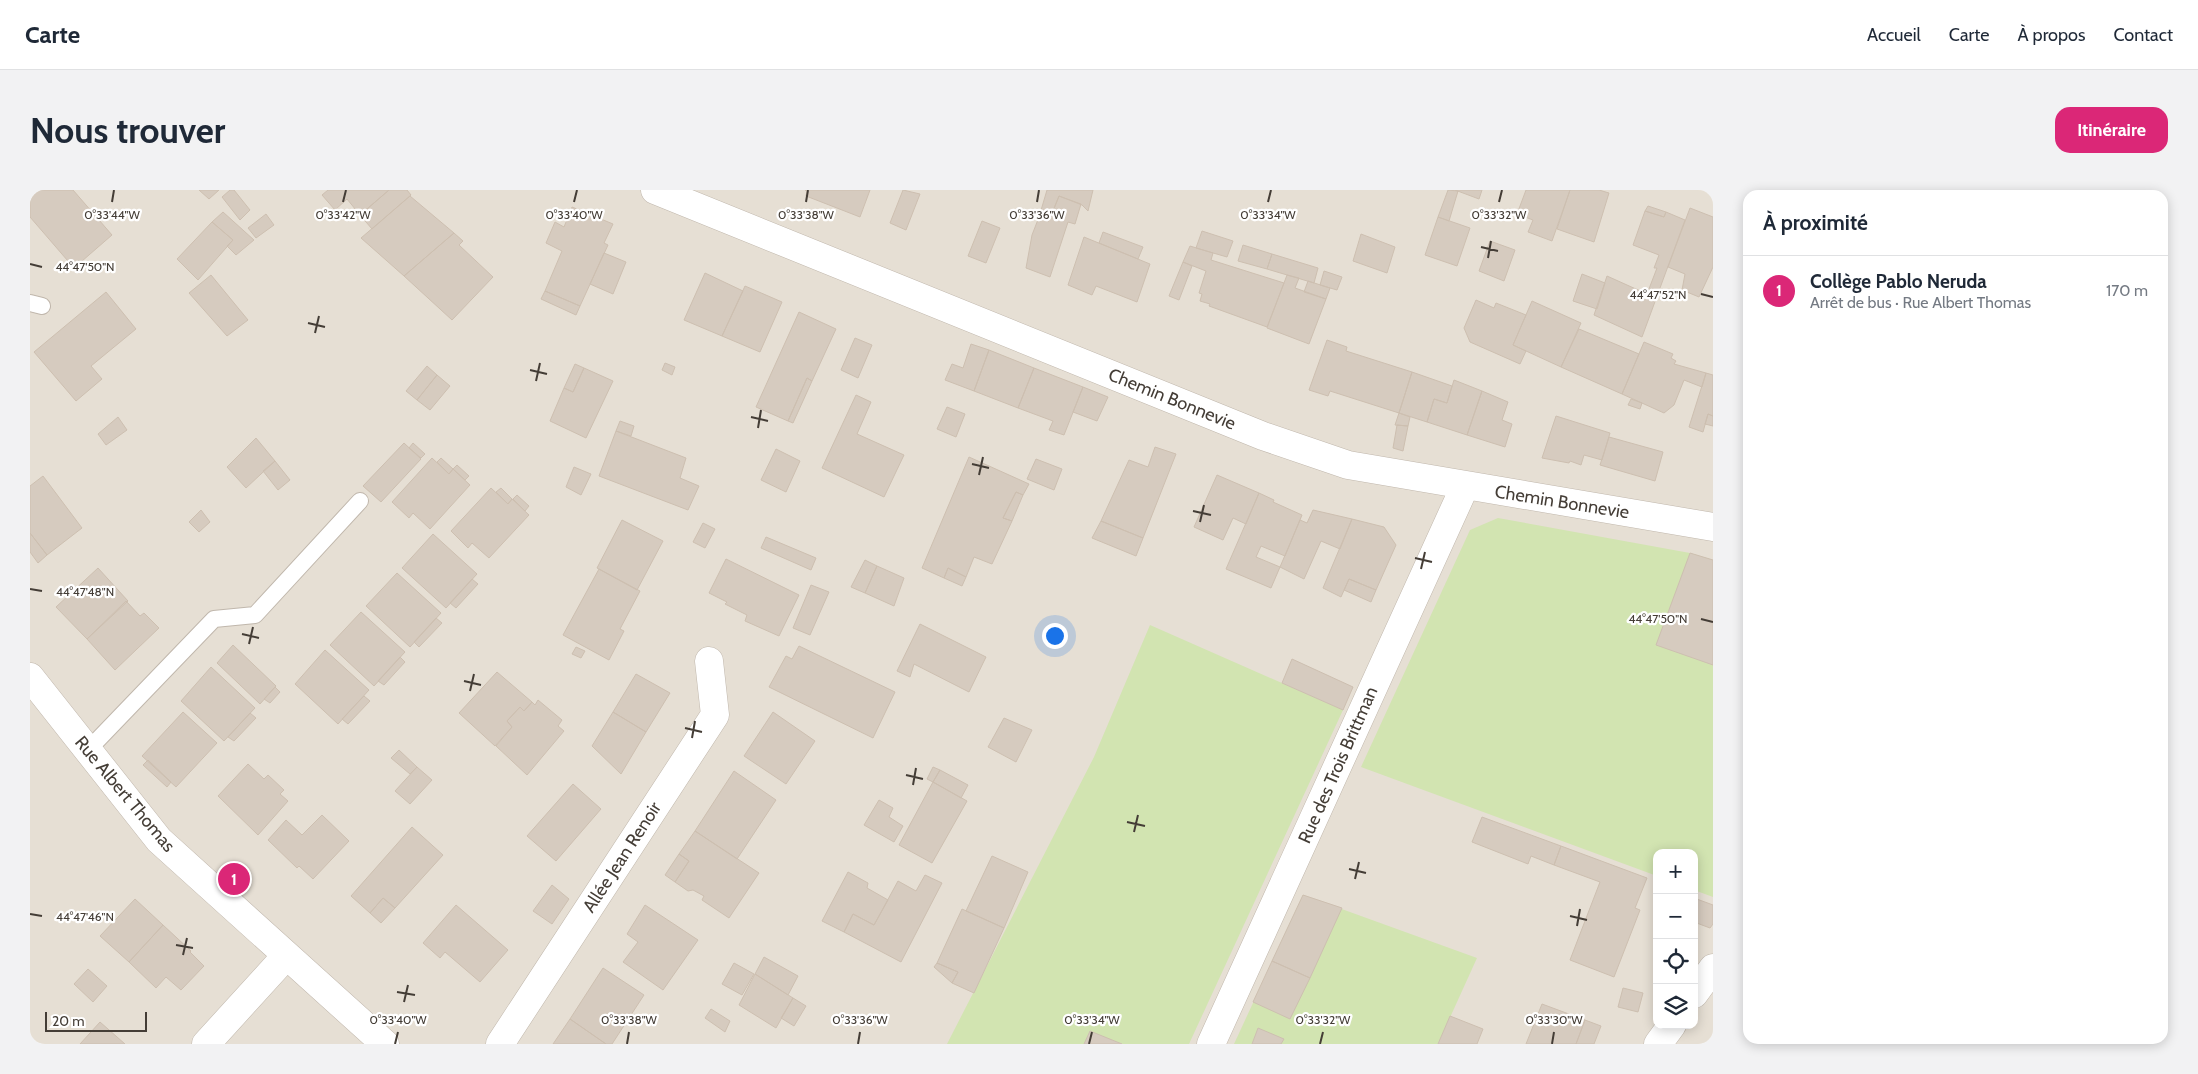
<!DOCTYPE html>
<html lang="fr">
<head>
<meta charset="utf-8">
<style>
  :root { --surface:#fff; --page:#f2f2f3; --text:#1f2937; --muted:#747a83; --line:#e0e1e3; --accent:#db2777 }
  body { margin:0; font-family:Cabin,sans-serif; background:var(--page); color:var(--text) }
  .controls { position:absolute; right:15px; bottom:15px; display:grid; overflow:hidden; border-radius:10px; box-shadow:0 2px 12px #0003 }
  .controls button { width:45px; height:45px; display:grid; place-items:center; padding:0; border:0; border-bottom:1px solid var(--line); background:var(--surface); color:var(--text); font:25px sans-serif }
  .scale { position:absolute; left:15px; bottom:12px; width:102px; box-sizing:border-box; padding-left:5px; border:2px solid #443d36; border-top:0; font-size:14px; line-height:18px; white-space:nowrap; color:#443d36; -webkit-text-stroke:4px #fff; paint-order:stroke }
  .you { position:absolute; left:1024px; top:445px; width:18px; height:18px; margin:-12px; border:4px solid #fff; border-radius:50%; background:#1a73e8; box-shadow:0 0 0 8px #1a73e833 }
  .badge { display:grid; place-items:center; width:32px; height:32px; border-radius:50%; background:var(--accent); color:#fff; font-size:16px; font-weight:700 }
  .pin { position:absolute; translate:-50% -50%; border:2px solid #fff; box-shadow:0 1px 5px #0006 }
  .list { margin:0; padding:0; list-style:none }
  h2 { display:flex; justify-content:space-between; align-items:center; height:65px; margin:0; padding:0 20px; font-size:21px }
  h2 small { font-size:16px; font-weight:400; color:var(--muted) }
  .list li { display:grid; grid-template-columns:32px 1fr auto; gap:15px; align-items:center; box-sizing:border-box; height:70px; padding:0 20px; border-top:1px solid var(--line) }
  .list b { display:block; font-size:19px; white-space:nowrap }
  .list p { margin:0; font-size:16px; white-space:nowrap; color:var(--muted) }
  .list em { font-size:16px; font-style:normal; color:var(--muted) }
  .icon { flex:none; width:28px; height:28px; fill:none; stroke:currentColor; stroke-width:2; stroke-linecap:round; stroke-linejoin:round }
  .map { position:relative; flex:none; width:1683px; height:854px; overflow:hidden; border-radius:15px }
  header { display:flex; align-items:center; gap:30px; box-sizing:border-box; height:70px; padding:0 25px; background:var(--surface); border-bottom:1px solid var(--line) }
  header strong { font-size:24px }
  nav { display:flex; gap:28px; margin-inline-start:auto; font-size:18px }
  .intro { display:flex; align-items:center; justify-content:space-between; box-sizing:border-box; height:120px; padding:0 30px }
  h1 { margin:0; font-size:35px }
  .button { padding:12px 22px; border-radius:15px; background:var(--accent); color:#fff; font-size:18px; font-weight:700 }
  main { display:flex; gap:30px; padding:0 30px }
  aside { flex:1; background:var(--surface); border-radius:15px; box-shadow:0 2px 12px #0003 }
  .map>svg:first-child { display:block }
</style>
</head>
<body>
<header>
<strong>Carte</strong>
<nav><a>Accueil</a><a>Carte</a><a>À propos</a><a>Contact</a></nav>
</header>
<div class="intro"><h1>Nous trouver</h1><a class="button">Itinéraire</a></div>
<main>
<div class="map">
<svg width="1683" height="854" viewBox="0 0 1683 854">
  <rect width="100%" height="100%" fill="#f2ede6"/>
  <path fill="#e6dfd4" fill-rule="evenodd" d="M 0,0 L 1683,0 L 1683,854 L 0,854 ZM 1627,663 L 1664,663 L 1664,835 L 1627,835 Z"/>
  <path fill="#d2e4b1" d="M 1468,328 L 1660,363 L 1683,370 L 1683,707 L 1664,700 L 1664,663 L 1627,663 L 1627,686 L 1331,577 L 1440,340 Z
    M 1120,435 L 1313,520 L 1159,854 L 917,854 L 1064,567 Z
    M 1273,705 L 1447,768 L 1408,854 L 1204,854 Z"/>
  <path fill="#d6cbbf" stroke="#cdbfb0" d="M 0,0 L 43,0 L 82,45 L 44,78 L 0,27 Z
    M 169,0 L 189,0 L 179,9 Z
    M 200,0 L 204,0 L 220,20 L 210,30 L 192,7 Z
    M 298,0 L 359,0 L 330,25 L 317,9 L 305,20 L 292,5 Z
    M 359,0 L 377,0 L 381,5 L 342,39 L 330,25 Z
    M 775,0 L 840,0 L 830,27 L 776,6 L 777,1 Z
    M 873,0 L 890,4 L 876,40 L 860,33 Z
    M 1017,0 L 1063,0 L 1058,21 L 1052,15 L 1029,6 L 1019,31 L 1009,27 Z
    M 1418,0 L 1428,1 L 1419,31 L 1408,27 Z
    M 1425,0 L 1452,0 L 1449,9 Z
    M 1496,0 L 1540,0 L 1522,51 L 1498,42 L 1503,30 L 1487,24 Z
    M 1540,0 L 1569,0 L 1579,3 L 1564,52 L 1527,39 Z
    M 380,6 L 424,43 L 374,86 L 331,48 Z
    M 1029,6 L 1051,14 L 1045,34 L 1038,32 L 1020,87 L 996,78 L 1002,45 L 1009,27 L 1019,31 Z
    M 1618,16 L 1636,22 L 1634,27 L 1615,21 Z
    M 542,17 L 583,34 L 574,53 L 578,55 L 550,116 L 515,101 L 532,61 L 516,53 L 525,32 L 534,37 Z
    M 1660,18 L 1683,27 L 1683,77 L 1669,107 L 1652,100 L 1655,84 L 1638,77 Z
    M 1615,21 L 1634,27 L 1636,22 L 1655,30 L 1612,147 L 1564,125 L 1577,86 L 1617,104 L 1627,78 L 1624,78 L 1629,65 L 1603,55 Z
    M 193,22 L 224,50 L 206,65 L 197,56 L 203,50 L 182,32 Z
    M 236,24 L 244,35 L 226,48 L 218,38 Z
    M 1408,27 L 1440,38 L 1427,76 L 1395,65 Z
    M 952,31 L 970,38 L 956,73 L 938,66 Z
    M 182,32 L 203,50 L 168,90 L 147,69 Z
    M 1172,41 L 1203,51 L 1197,67 L 1166,58 Z
    M 1073,42 L 1113,57 L 1108,69 L 1069,53 Z
    M 424,43 L 433,51 L 429,55 L 463,87 L 422,130 L 374,86 Z
    M 1331,44 L 1365,57 L 1357,83 L 1323,71 Z
    M 1054,47 L 1120,74 L 1107,112 L 1066,96 L 1062,105 L 1038,95 Z
    M 1460,51 L 1485,60 L 1474,91 L 1449,81 Z
    M 1213,55 L 1242,64 L 1237,79 L 1208,71 Z
    M 1160,56 L 1183,63 L 1181,70 L 1254,93 L 1237,137 L 1179,116 L 1180,114 L 1170,111 L 1172,104 L 1169,103 L 1176,81 L 1153,72 Z
    M 574,63 L 596,72 L 583,104 L 560,94 Z
    M 1242,64 L 1288,78 L 1284,93 L 1237,79 Z
    M 1153,72 L 1162,76 L 1149,110 L 1139,106 Z
    M 1294,81 L 1312,87 L 1307,100 L 1290,95 Z
    M 675,83 L 713,101 L 692,146 L 654,130 Z
    M 1552,84 L 1575,93 L 1567,119 L 1543,111 Z
    M 181,85 L 218,130 L 197,146 L 159,103 Z
    M 1257,85 L 1269,88 L 1265,98 L 1296,109 L 1279,154 L 1237,138 Z
    M 1278,91 L 1300,98 L 1296,109 L 1274,102 Z
    M 715,96 L 752,112 L 730,162 L 692,146 Z
    M 515,101 L 550,116 L 546,125 L 511,109 Z
    M 76,102 L 106,139 L 61,176 L 72,189 L 46,211 L 4,162 Z
    M 1446,110 L 1464,118 L 1466,113 L 1496,125 L 1483,155 L 1496,161 L 1490,174 L 1440,152 L 1434,138 Z
    M 1502,111 L 1551,133 L 1531,177 L 1483,155 Z
    M 769,122 L 806,139 L 782,191 L 777,188 L 758,231 L 726,217 Z
    M 1549,139 L 1609,164 L 1592,204 L 1531,177 Z
    M 825,148 L 842,155 L 828,188 L 811,180 Z
    M 1297,150 L 1317,157 L 1316,161 L 1382,182 L 1369,223 L 1300,201 L 1298,206 L 1279,200 Z
    M 1614,152 L 1643,164 L 1641,168 L 1646,171 L 1644,174 L 1676,183 L 1672,197 L 1654,190 L 1644,215 L 1634,223 L 1592,204 Z
    M 941,154 L 959,160 L 944,201 L 915,190 L 922,174 L 933,178 Z
    M 959,160 L 1004,178 L 988,218 L 944,201 Z
    M 635,173 L 645,177 L 642,185 L 632,180 Z
    M 545,174 L 554,178 L 543,202 L 534,198 Z
    M 397,176 L 407,185 L 387,210 L 376,201 Z
    M 554,178 L 583,191 L 556,248 L 520,231 L 534,198 L 543,202 Z
    M 1004,178 L 1053,197 L 1034,245 L 1019,240 L 1023,231 L 988,218 Z
    M 1382,182 L 1422,196 L 1417,213 L 1404,209 L 1397,232 L 1369,223 Z
    M 1676,183 L 1683,185 L 1683,226 L 1678,224 L 1673,242 L 1659,237 Z
    M 407,185 L 420,196 L 400,220 L 387,210 Z
    M 777,188 L 782,191 L 763,233 L 758,231 Z
    M 1424,190 L 1452,201 L 1437,245 L 1397,232 L 1404,209 L 1417,213 Z
    M 1053,197 L 1078,207 L 1067,231 L 1043,222 Z
    M 1452,201 L 1478,212 L 1472,230 L 1482,234 L 1475,257 L 1437,245 Z
    M 826,205 L 841,212 L 827,244 L 874,265 L 854,307 L 792,278 Z
    M 1601,209 L 1612,213 L 1610,219 L 1598,215 Z
    M 917,217 L 935,224 L 926,247 L 907,239 Z
    M 1369,223 L 1380,227 L 1378,236 L 1365,235 Z
    M 1678,224 L 1683,226 L 1683,236 L 1675,234 Z
    M 1526,226 L 1580,243 L 1572,270 L 1554,265 L 1551,275 L 1540,271 L 1539,273 L 1512,268 Z
    M 88,227 L 97,240 L 76,255 L 68,244 Z
    M 590,231 L 604,236 L 601,246 L 586,241 Z
    M 1367,235 L 1378,236 L 1373,261 L 1363,258 Z
    M 586,241 L 656,268 L 650,288 L 669,296 L 658,320 L 569,286 Z
    M 1579,247 L 1633,262 L 1625,291 L 1570,275 Z
    M 226,248 L 245,271 L 216,298 L 197,277 Z
    M 374,253 L 391,269 L 351,312 L 333,296 Z
    M 383,253 L 395,264 L 391,268 L 379,258 Z
    M 1125,257 L 1146,264 L 1113,348 L 1071,331 L 1099,270 L 1118,277 Z
    M 746,259 L 770,271 L 756,302 L 731,290 Z
    M 939,267 L 999,294 L 993,305 L 986,302 L 973,328 L 982,331 L 962,374 L 944,367 L 936,387 L 918,378 L 914,388 L 892,378 Z
    M 402,268 L 419,284 L 423,279 L 440,295 L 400,339 L 383,323 L 379,328 L 362,312 Z
    M 411,268 L 423,279 L 419,284 L 407,272 Z
    M 1006,269 L 1032,279 L 1024,300 L 997,289 Z
    M 245,271 L 260,290 L 248,300 L 233,281 Z
    M 427,275 L 439,286 L 435,290 L 423,279 Z
    M 544,277 L 561,284 L 551,305 L 536,297 Z
    M 1187,285 L 1229,303 L 1216,334 L 1203,328 L 1193,350 L 1164,337 Z
    M 13,286 L 52,338 L 17,365 L 0,343 L 0,296 Z
    M 461,298 L 478,314 L 482,309 L 499,325 L 459,368 L 442,353 L 438,358 L 421,341 Z
    M 471,298 L 482,309 L 478,314 L 466,302 Z
    M 986,302 L 993,305 L 982,331 L 973,328 Z
    M 1229,303 L 1244,310 L 1243,312 L 1272,325 L 1255,366 L 1231,356 L 1226,367 L 1250,377 L 1241,398 L 1196,379 Z
    M 487,305 L 499,316 L 495,321 L 483,309 Z
    M 171,320 L 180,332 L 169,342 L 159,332 Z
    M 1283,320 L 1322,329 L 1310,359 L 1291,351 L 1274,389 L 1250,377 L 1270,330 L 1277,333 Z
    M 1322,329 L 1354,337 L 1366,355 L 1346,400 L 1319,389 L 1311,407 L 1293,398 Z
    M 592,330 L 633,351 L 607,400 L 567,378 Z
    M 1071,331 L 1113,348 L 1106,366 L 1062,348 Z
    M 673,333 L 685,339 L 675,358 L 663,352 Z
    M 0,343 L 17,365 L 8,373 L 0,362 Z
    M 403,344 L 447,384 L 416,418 L 372,378 Z
    M 736,347 L 786,368 L 781,380 L 731,358 Z
    M 1660,363 L 1683,370 L 1683,475 L 1626,455 Z
    M 696,369 L 769,405 L 749,446 L 715,431 L 717,425 L 695,414 L 697,412 L 679,403 Z
    M 835,370 L 847,376 L 835,403 L 821,397 Z
    M 847,376 L 874,388 L 864,416 L 835,403 Z
    M 68,378 L 98,411 L 57,449 L 26,417 Z
    M 918,378 L 936,387 L 932,396 L 914,388 Z
    M 569,379 L 610,401 L 590,439 L 594,441 L 579,470 L 533,445 Z
    M 367,383 L 411,423 L 380,457 L 336,416 Z
    M 442,389 L 448,394 L 426,418 L 420,413 Z
    M 1319,389 L 1346,400 L 1341,412 L 1314,400 Z
    M 781,395 L 799,402 L 780,445 L 763,438 Z
    M 96,411 L 110,426 L 114,423 L 129,438 L 85,480 L 57,449 Z
    M 331,422 L 375,462 L 344,496 L 300,455 Z
    M 406,428 L 412,433 L 389,457 L 384,452 Z
    M 890,434 L 956,467 L 939,502 L 884,474 L 880,487 L 867,481 Z
    M 203,455 L 246,496 L 230,514 L 187,473 Z
    M 769,456 L 865,502 L 843,548 L 739,497 L 756,466 L 762,469 Z
    M 546,457 L 555,461 L 551,468 L 542,464 Z
    M 295,460 L 339,500 L 308,534 L 265,494 Z
    M 370,467 L 375,472 L 354,495 L 348,491 Z
    M 1262,469 L 1323,497 L 1313,520 L 1252,493 Z
    M 181,477 L 225,518 L 194,551 L 151,511 Z
    M 467,482 L 502,512 L 494,521 L 490,517 L 477,531 L 482,537 L 465,556 L 429,523 Z
    M 606,484 L 640,503 L 616,542 L 583,522 Z
    M 245,497 L 250,502 L 240,513 L 234,509 Z
    M 334,506 L 340,511 L 318,534 L 312,529 Z
    M 508,510 L 532,530 L 528,536 L 534,541 L 497,585 L 466,556 L 482,537 L 477,531 L 490,517 L 494,521 L 502,512 L 505,515 Z
    M 153,522 L 187,553 L 146,597 L 112,566 Z
    M 583,522 L 616,542 L 591,584 L 562,556 Z
    M 743,522 L 785,551 L 756,594 L 714,566 Z
    M 220,523 L 226,528 L 204,551 L 198,547 Z
    M 974,528 L 1002,540 L 986,572 L 958,557 Z
    M 369,560 L 387,577 L 380,584 L 361,568 Z
    M 118,570 L 141,592 L 137,597 L 113,575 Z
    M 218,574 L 234,589 L 238,585 L 254,600 L 250,604 L 258,611 L 228,645 L 188,606 Z
    M 387,577 L 402,590 L 380,614 L 365,601 Z
    M 903,577 L 910,580 L 903,592 L 897,589 Z
    M 910,580 L 938,595 L 931,608 L 903,592 Z
    M 704,581 L 746,610 L 707,669 L 665,641 Z
    M 903,592 L 937,611 L 902,673 L 869,655 Z
    M 543,594 L 571,619 L 526,671 L 497,646 Z
    M 849,610 L 863,618 L 859,627 L 873,636 L 864,652 L 834,635 Z
    M 292,625 L 319,651 L 283,689 L 269,676 L 267,678 L 238,650 L 256,630 L 272,645 Z
    M 1452,627 L 1531,656 L 1524,675 L 1501,666 L 1498,674 L 1442,652 Z
    M 382,637 L 413,665 L 365,718 L 353,708 L 340,723 L 321,706 Z
    M 665,641 L 729,683 L 699,728 L 672,710 L 674,706 L 663,700 L 658,701 L 645,692 L 659,671 L 649,664 Z
    M 1531,656 L 1617,688 L 1605,718 L 1610,720 L 1584,787 L 1540,770 L 1570,692 L 1524,675 Z
    M 649,664 L 659,671 L 645,692 L 635,685 Z
    M 962,666 L 998,682 L 974,738 L 936,721 Z
    M 818,682 L 838,693 L 837,698 L 858,710 L 844,735 L 823,724 L 814,742 L 792,731 Z
    M 895,685 L 912,693 L 871,772 L 814,742 L 823,724 L 844,735 L 868,691 L 886,701 Z
    M 522,695 L 539,709 L 522,734 L 503,721 Z
    M 1273,705 L 1312,718 L 1280,788 L 1242,771 Z
    M 353,708 L 365,718 L 351,733 L 340,723 Z
    M 1664,708 L 1683,715 L 1683,734 L 1680,738 L 1664,732 Z
    M 105,709 L 133,735 L 99,772 L 70,746 Z
    M 426,715 L 478,760 L 450,792 L 415,762 L 410,768 L 393,753 Z
    M 615,715 L 668,750 L 633,800 L 593,772 L 608,752 L 597,744 Z
    M 932,719 L 974,738 L 944,803 L 922,793 L 928,782 L 907,773 Z
    M 133,735 L 161,761 L 160,762 L 174,776 L 151,800 L 136,787 L 126,798 L 99,772 Z
    M 734,767 L 768,786 L 758,805 L 725,784 Z
    M 1242,771 L 1280,788 L 1260,829 L 1223,812 Z
    M 704,773 L 724,784 L 712,805 L 692,794 Z
    M 907,773 L 928,782 L 922,793 L 904,777 Z
    M 573,778 L 614,805 L 582,854 L 576,854 L 540,829 Z
    M 58,779 L 77,796 L 63,812 L 44,794 Z
    M 725,784 L 763,808 L 746,838 L 709,815 Z
    M 1593,798 L 1613,803 L 1608,822 L 1588,817 Z
    M 763,808 L 776,816 L 764,836 L 751,828 Z
    M 1512,814 L 1555,830 L 1546,854 L 1496,854 Z
    M 681,819 L 700,831 L 695,842 L 675,828 Z
    M 1420,826 L 1453,839 L 1447,854 L 1408,854 Z
    M 540,829 L 576,854 L 523,854 Z
    M 1555,830 L 1571,836 L 1564,854 L 1546,854 Z
    M 70,832 L 95,854 L 50,854 Z
    M 1228,838 L 1254,849 L 1251,854 L 1222,854 Z
    M 1060,841 L 1092,854 L 1054,854 Z"/>
  <g fill="none" stroke-linecap="round" stroke-linejoin="round">
    <g stroke="#c0b7ac" stroke-width="18">
      <path id="service" d="M 0,113 L 12,116
        M 58,560 L 184,429 L 225,425 L 330,311"/>
    </g>
    <g stroke="#c0b7ac" stroke-width="29">
      <path id="minor" d="M 625,0 L 1233,246 L 1318,275 L 1683,337
        M 176,854 L 256,766
        M 470,854 L 685,525 L 679,471
        M 1181,854 L 1435,296"/>
    </g>
    <g stroke="#c0b7ac" stroke-width="29">
      <path id="tertiary" d="M 0,487 L 129,650 L 355,854
        M 1664,804 L 1683,778
        M 1628,854 L 1642,835"/>
    </g>
    <use href="#service" stroke="#fff" stroke-width="16"/>
    <use href="#minor" stroke="#fff" stroke-width="28"/>
    <use href="#tertiary" stroke="#fff" stroke-width="28"/>
  </g>
  <path fill="none" stroke="#443d36" stroke-width="2" d="M 82,12 L 84,0M 313,12 L 316,0M 544,12 L 547,0M 776,12 L 778,0M 1007,12 L 1009,0M 1238,12 L 1241,0M 1469,12 L 1472,0M 1451,57 L 1468,61M 1458,68 L 1461,51M 0,74 L 12,77M 1671,104 L 1683,107M 278,133 L 295,137M 285,143 L 289,126M 500,180 L 517,184M 506,191 L 510,173M 721,227 L 738,231M 728,238 L 731,220M 942,274 L 959,278M 949,285 L 953,267M 1163,321 L 1181,325M 1170,332 L 1174,315M 1385,368 L 1402,372M 1391,379 L 1395,362M 0,399 L 12,401M 1671,429 L 1683,432M 212,444 L 229,448M 219,454 L 223,437M 434,491 L 451,495M 440,501 L 444,484M 655,538 L 672,542M 662,548 L 665,531M 876,585 L 893,589M 883,595 L 886,578M 1097,632 L 1115,636M 1104,642 L 1108,625M 1319,679 L 1336,683M 1325,689 L 1329,672M 0,724 L 12,726M 1540,726 L 1557,730M 1547,736 L 1550,719M 146,755 L 163,758M 153,765 L 157,748M 367,802 L 385,805M 374,812 L 378,795M 365,854 L 368,842M 597,854 L 599,842M 828,854 L 830,842M 1059,854 L 1062,842M 1290,854 L 1293,842M 1522,854 L 1524,842"/>
  <g text-anchor="middle" dominant-baseline="central" stroke-width="4.5" stroke-linejoin="round" paint-order="stroke">
    <g font-size="18" fill="#443d36" stroke="#fff">
      <text transform="translate(1142 209) rotate(22)">Chemin Bonnevie</text>
      <text transform="translate(1532 312) rotate(9)">Chemin Bonnevie</text>
      <text transform="translate(1308 575) rotate(-66)">Rue des Trois Brittman</text>
      <text transform="translate(95 604) rotate(50)">Rue Albert Thomas</text>
      <text transform="translate(592 667) rotate(-57)">Allée Jean Renoir</text>
    </g>
  </g>
  <g font-size="12" text-anchor="middle" fill="#443d36" stroke="#fff" stroke-width="4.5" stroke-linejoin="round" paint-order="stroke">
    <text x="82" y="29">0°33'44"W</text>
    <text x="313" y="29">0°33'42"W</text>
    <text x="544" y="29">0°33'40"W</text>
    <text x="776" y="29">0°33'38"W</text>
    <text x="1007" y="29">0°33'36"W</text>
    <text x="1238" y="29">0°33'34"W</text>
    <text x="1469" y="29">0°33'32"W</text>
    <text x="55" y="81">44°47'50"N</text>
    <text x="1628" y="109">44°47'52"N</text>
    <text x="55" y="406">44°47'48"N</text>
    <text x="1628" y="433">44°47'50"N</text>
    <text x="55" y="731">44°47'46"N</text>
    <text x="368" y="834">0°33'40"W</text>
    <text x="599" y="834">0°33'38"W</text>
    <text x="830" y="834">0°33'36"W</text>
    <text x="1062" y="834">0°33'34"W</text>
    <text x="1293" y="834">0°33'32"W</text>
    <text x="1524" y="834">0°33'30"W</text>
  </g>
</svg>
<div class="controls">
<button>+</button>
<button>−</button>
<button><svg class="icon" aria-label="locate" viewBox="0 0 24 24"><circle cx="12" cy="12" r="6"/><path d="M12 2v4M12 18v4M2 12h4M18 12h4"/></svg></button>
<button><svg class="icon" aria-label="layers" viewBox="0 0 24 24"><path d="M12 4l9 5-9 5-9-5zM3 14l9 5 9-5"/></svg></button>
</div>
<div class="scale">20 m</div>
<div class="you"></div>
<div class="pin badge" style="left:204px;top:689px">1</div>
</div>
<aside>
<h2>À proximité<small></small></h2>
<ul class="list">
<li><span class="badge">1</span><div><b>Collège Pablo Neruda</b><p>Arrêt de bus · Rue Albert Thomas</p></div><em>170 m</em></li>
</ul>
</aside>
</main>
</body>
</html>
